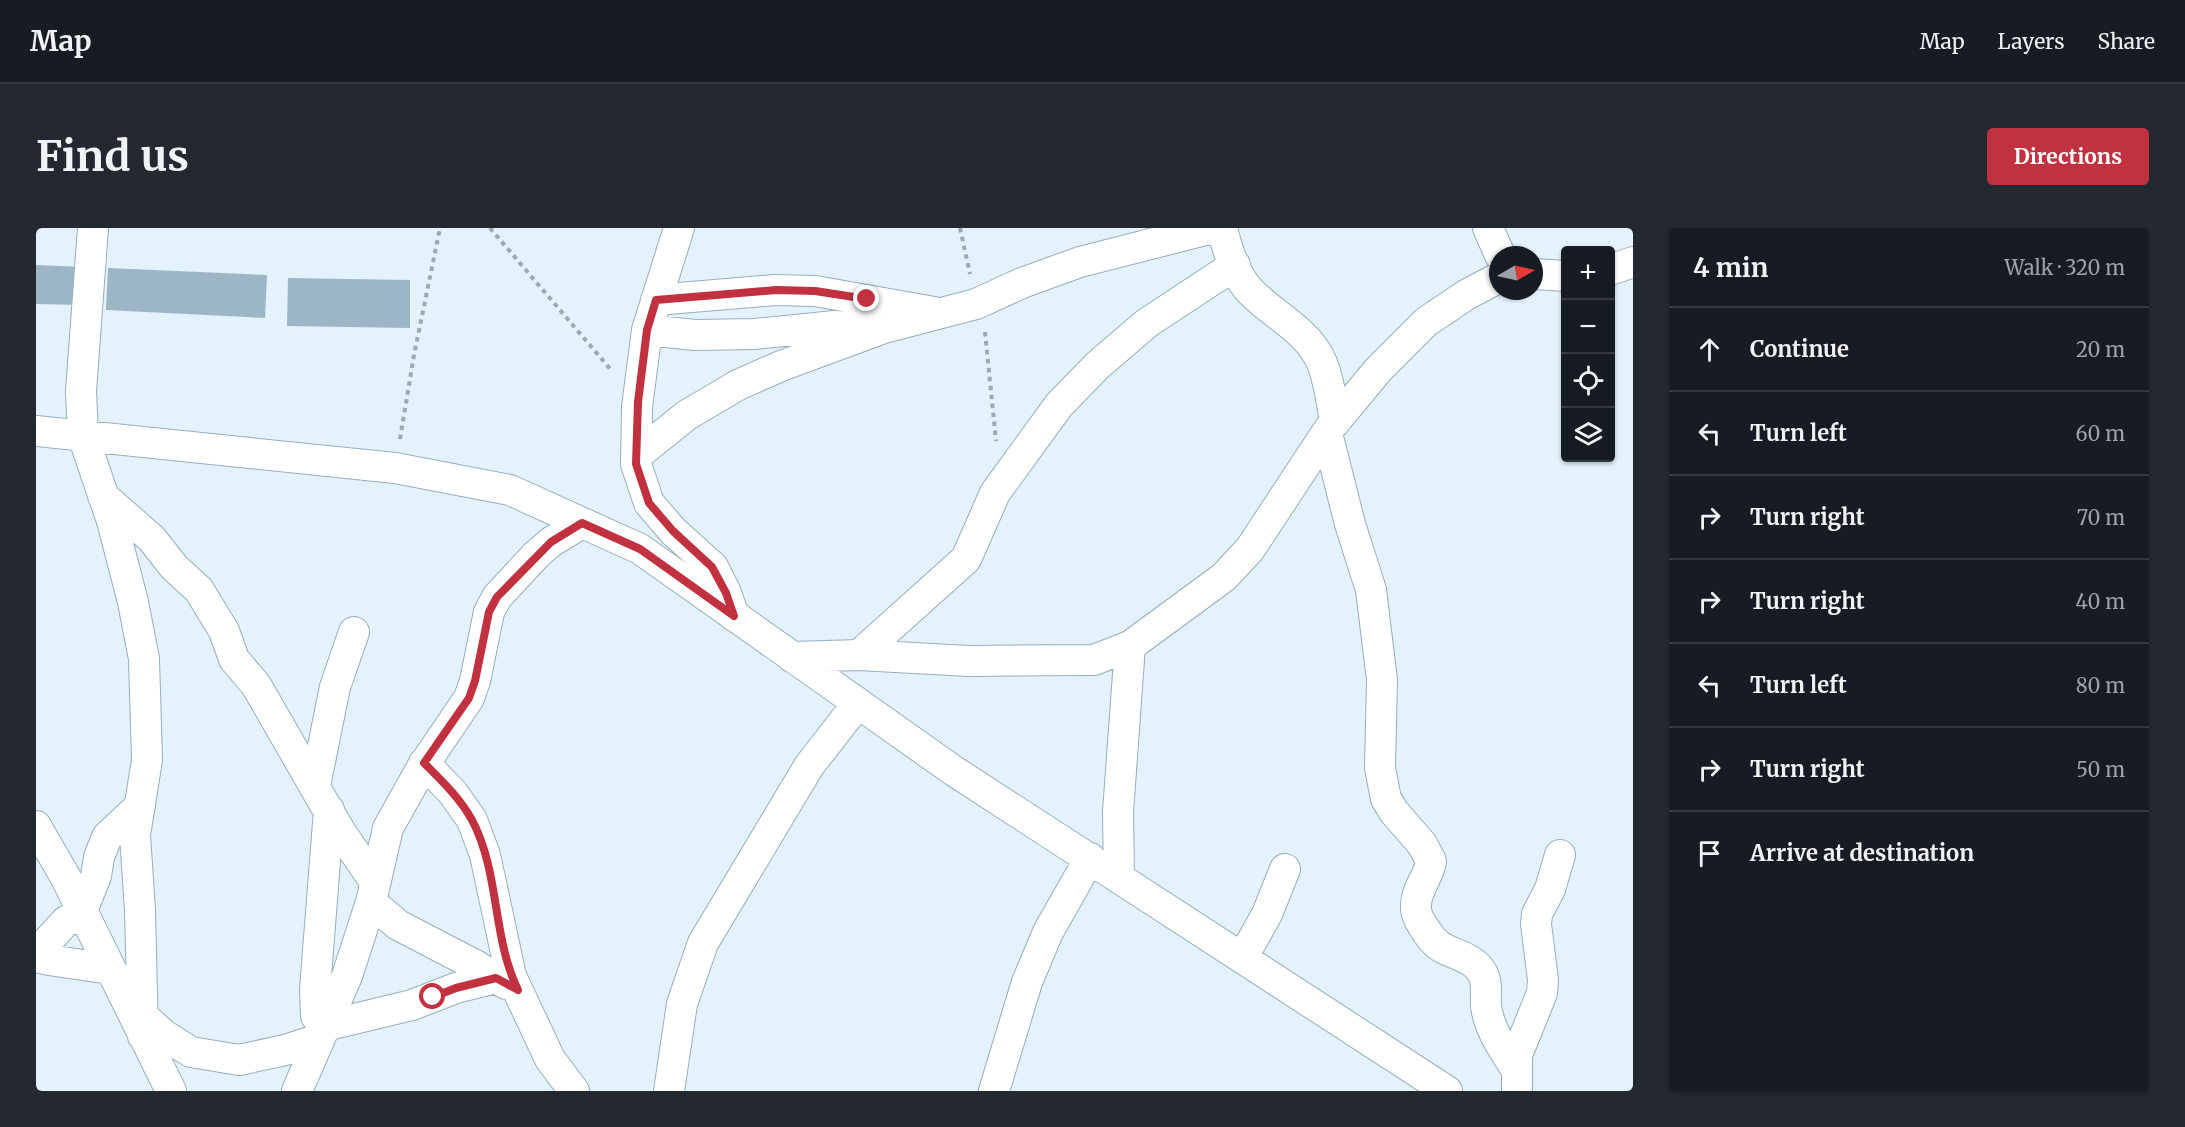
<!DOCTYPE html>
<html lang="en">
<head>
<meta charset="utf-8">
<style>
  :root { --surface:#171b24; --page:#242831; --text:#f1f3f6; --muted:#9ea1a6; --line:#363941; --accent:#c23140 }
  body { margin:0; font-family:Merriweather,serif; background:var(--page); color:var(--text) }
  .controls { position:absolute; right:18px; top:18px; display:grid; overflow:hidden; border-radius:6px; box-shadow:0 2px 4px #0004 }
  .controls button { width:54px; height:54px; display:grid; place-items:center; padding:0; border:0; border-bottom:2px solid var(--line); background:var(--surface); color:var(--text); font:30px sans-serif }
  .compass { position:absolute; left:1453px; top:18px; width:54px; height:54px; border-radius:50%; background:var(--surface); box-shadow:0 2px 4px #0004; rotate:81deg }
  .stop { position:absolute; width:18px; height:18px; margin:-14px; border:4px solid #c23140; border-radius:50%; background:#fff }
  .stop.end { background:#c23140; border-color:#fff; box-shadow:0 2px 6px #0008 }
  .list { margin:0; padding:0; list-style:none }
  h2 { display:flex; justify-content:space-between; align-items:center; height:78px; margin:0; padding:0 24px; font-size:26px }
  h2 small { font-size:20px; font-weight:400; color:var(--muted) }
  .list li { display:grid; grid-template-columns:39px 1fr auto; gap:18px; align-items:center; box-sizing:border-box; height:84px; padding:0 24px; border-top:2px solid var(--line) }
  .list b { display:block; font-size:22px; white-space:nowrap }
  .list em { font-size:20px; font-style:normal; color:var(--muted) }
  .icon { flex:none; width:33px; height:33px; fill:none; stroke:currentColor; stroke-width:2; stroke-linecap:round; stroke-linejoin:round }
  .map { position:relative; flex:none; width:1597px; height:863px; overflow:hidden; border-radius:6px }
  header { display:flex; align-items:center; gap:36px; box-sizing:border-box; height:84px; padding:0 30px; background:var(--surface); border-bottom:2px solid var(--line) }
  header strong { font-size:28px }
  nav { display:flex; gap:33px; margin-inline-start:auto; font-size:21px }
  .intro { display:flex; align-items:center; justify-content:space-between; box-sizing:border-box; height:144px; padding:0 36px }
  h1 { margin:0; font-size:42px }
  .button { padding:15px 27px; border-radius:6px; background:var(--accent); color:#fff; font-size:21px; font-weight:700 }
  main { display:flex; gap:36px; padding:0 36px }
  aside { flex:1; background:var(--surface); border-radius:6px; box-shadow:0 2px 4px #0004 }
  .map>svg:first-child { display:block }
</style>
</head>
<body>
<header>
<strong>Map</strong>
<nav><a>Map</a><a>Layers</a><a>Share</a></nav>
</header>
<div class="intro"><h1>Find us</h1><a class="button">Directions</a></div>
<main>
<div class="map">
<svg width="1597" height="863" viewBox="0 0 1597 863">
  <rect width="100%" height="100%" fill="#e3f2fd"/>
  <path fill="#9db6c6" d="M 0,37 L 46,39 L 44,77 L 0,76 Z
    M 72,40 L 231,47 L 229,90 L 70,82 Z
    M 252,50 L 374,52 L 374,100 L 251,98 Z"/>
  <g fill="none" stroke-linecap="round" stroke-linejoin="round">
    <g stroke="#96aebf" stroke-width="32">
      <path id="minor" d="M 57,0 L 45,163 L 47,208 L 76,293 L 97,374 L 108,431 L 111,532 L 99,607 L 104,682 L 107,808
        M 643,0 L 611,102 L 601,179 L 600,236 L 613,275 L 637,303 L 677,339 L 690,365 L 698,388
        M 1186,0 C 1191,21 1199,47 1214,63 C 1238,88 1272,102 1286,135 C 1293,153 1296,174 1299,194
        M 1452,0 L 1464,27
        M 1574,42 L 1597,34
        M 1498,46 L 1530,48
        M 620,72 L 739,62 L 779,63 L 898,84
        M 611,102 L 659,107 L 718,106 L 799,98 L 836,100
        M 0,203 L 359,240 L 474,262 L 604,321 L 918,543 L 1411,863
        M 1291,205 L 1314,296 L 1335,362 L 1346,452 L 1344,540 L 1350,571 L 1358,584 L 1386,616 L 1395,633 C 1393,649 1380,661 1380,677 C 1379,684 1383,692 1387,698 C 1392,706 1397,714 1405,719 C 1419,727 1439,730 1447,746 C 1452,756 1449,768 1450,778 C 1453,802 1468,822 1480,841
        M 600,228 L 651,187 L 702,157 L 745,138 L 848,100 L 940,76 L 986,55 L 1044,34 L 1177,0
        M 67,268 L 116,311 L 138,339 L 163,362 L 188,403 L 198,431 L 220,457 L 304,603 L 339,654
        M 823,427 L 930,331 L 959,265 L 1023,177 L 1062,137 L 1111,95 L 1199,37
        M 756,429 L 823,427 L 933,433 L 1058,432 L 1094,418 L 1188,349 L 1214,321 L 1293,201 L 1342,142 L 1390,94 L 1430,67 L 1462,50
        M 388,535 L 417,565 L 436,592 L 449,627 L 475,748 L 514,831 L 538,863
        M 279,558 L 299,459 L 318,404
        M 293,582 L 279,761 L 280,788 L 289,798 L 376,777 L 420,760 L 460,750
        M 0,598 L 30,650 L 135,863
        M 1083,649 L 1082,584 L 1094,418
        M 335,674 L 362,697 L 439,737 L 470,756
        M 46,683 L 60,648 L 63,629 L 71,609 L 104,578
        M 0,726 L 30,693 L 48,687
        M 0,729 L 13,732 L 74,741
        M 1207,729 L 1231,686 L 1249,641
        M 107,788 L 128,807 L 155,824 L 203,832 L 249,822 L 283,811
        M 261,863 L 311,748 L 335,674 L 352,600 L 385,541 L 433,470 L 439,453 L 453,384 L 461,369 L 500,327 L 515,314 L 546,295
        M 633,863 L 646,776 L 667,715 L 773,538 L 822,475
        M 958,863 L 991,754 L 1012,704 L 1054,630
        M 1481,863 L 1481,827 L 1506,765 L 1507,752 L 1500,696 L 1501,686 L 1514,661 L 1524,627"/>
    </g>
    <path stroke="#9ca9b2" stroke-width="4" stroke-dasharray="4.5 4.5" stroke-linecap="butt" d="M 454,0 L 576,143
      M 924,0 L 934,46
      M 949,104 L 960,213
      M 364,211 L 378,127 L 404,0"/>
    <use href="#minor" stroke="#fff" stroke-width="30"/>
  </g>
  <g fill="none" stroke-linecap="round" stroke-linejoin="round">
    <path stroke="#c23140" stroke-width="8" d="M 397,769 L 420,760 L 460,750 L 482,762 C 456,709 464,645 436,592 C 424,570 406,553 388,535 L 433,470 L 439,453 L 453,384 L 461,369 L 515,314 L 546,295 L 604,321 L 698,388 L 690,365 L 676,339 L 637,303 L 613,275 L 600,236 L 602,174 L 611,102 L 620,72 L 740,62 L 779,63 L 831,71"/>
  </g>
</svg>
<div class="controls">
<button>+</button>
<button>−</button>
<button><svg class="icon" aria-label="locate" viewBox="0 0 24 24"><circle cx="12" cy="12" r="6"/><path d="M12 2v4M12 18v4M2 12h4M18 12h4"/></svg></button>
<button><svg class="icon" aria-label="layers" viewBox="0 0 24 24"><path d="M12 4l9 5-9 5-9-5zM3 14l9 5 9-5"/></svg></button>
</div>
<svg class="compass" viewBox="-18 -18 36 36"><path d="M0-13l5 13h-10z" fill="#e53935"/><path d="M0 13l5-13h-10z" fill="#9ea1a6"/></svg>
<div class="stop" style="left:397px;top:769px"></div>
<div class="stop end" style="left:831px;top:71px"></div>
</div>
<aside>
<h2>4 min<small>Walk · 320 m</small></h2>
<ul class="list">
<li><svg class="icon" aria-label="ahead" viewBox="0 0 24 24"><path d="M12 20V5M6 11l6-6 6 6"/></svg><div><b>Continue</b></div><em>20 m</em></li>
<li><svg class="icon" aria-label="left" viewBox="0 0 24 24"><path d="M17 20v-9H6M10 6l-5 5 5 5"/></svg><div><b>Turn left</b></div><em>60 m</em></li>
<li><svg class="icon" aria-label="right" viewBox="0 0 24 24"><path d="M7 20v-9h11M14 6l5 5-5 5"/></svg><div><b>Turn right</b></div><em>70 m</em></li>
<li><svg class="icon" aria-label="right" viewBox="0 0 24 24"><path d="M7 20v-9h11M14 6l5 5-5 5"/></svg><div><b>Turn right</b></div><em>40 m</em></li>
<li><svg class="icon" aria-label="left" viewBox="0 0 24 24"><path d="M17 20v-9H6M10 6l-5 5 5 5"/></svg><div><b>Turn left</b></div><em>80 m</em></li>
<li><svg class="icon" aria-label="right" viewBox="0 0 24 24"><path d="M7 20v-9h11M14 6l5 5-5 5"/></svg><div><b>Turn right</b></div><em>50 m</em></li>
<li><svg class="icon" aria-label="arrive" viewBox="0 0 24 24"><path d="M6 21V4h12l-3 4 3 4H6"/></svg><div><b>Arrive at destination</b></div></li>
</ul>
</aside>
</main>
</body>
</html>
